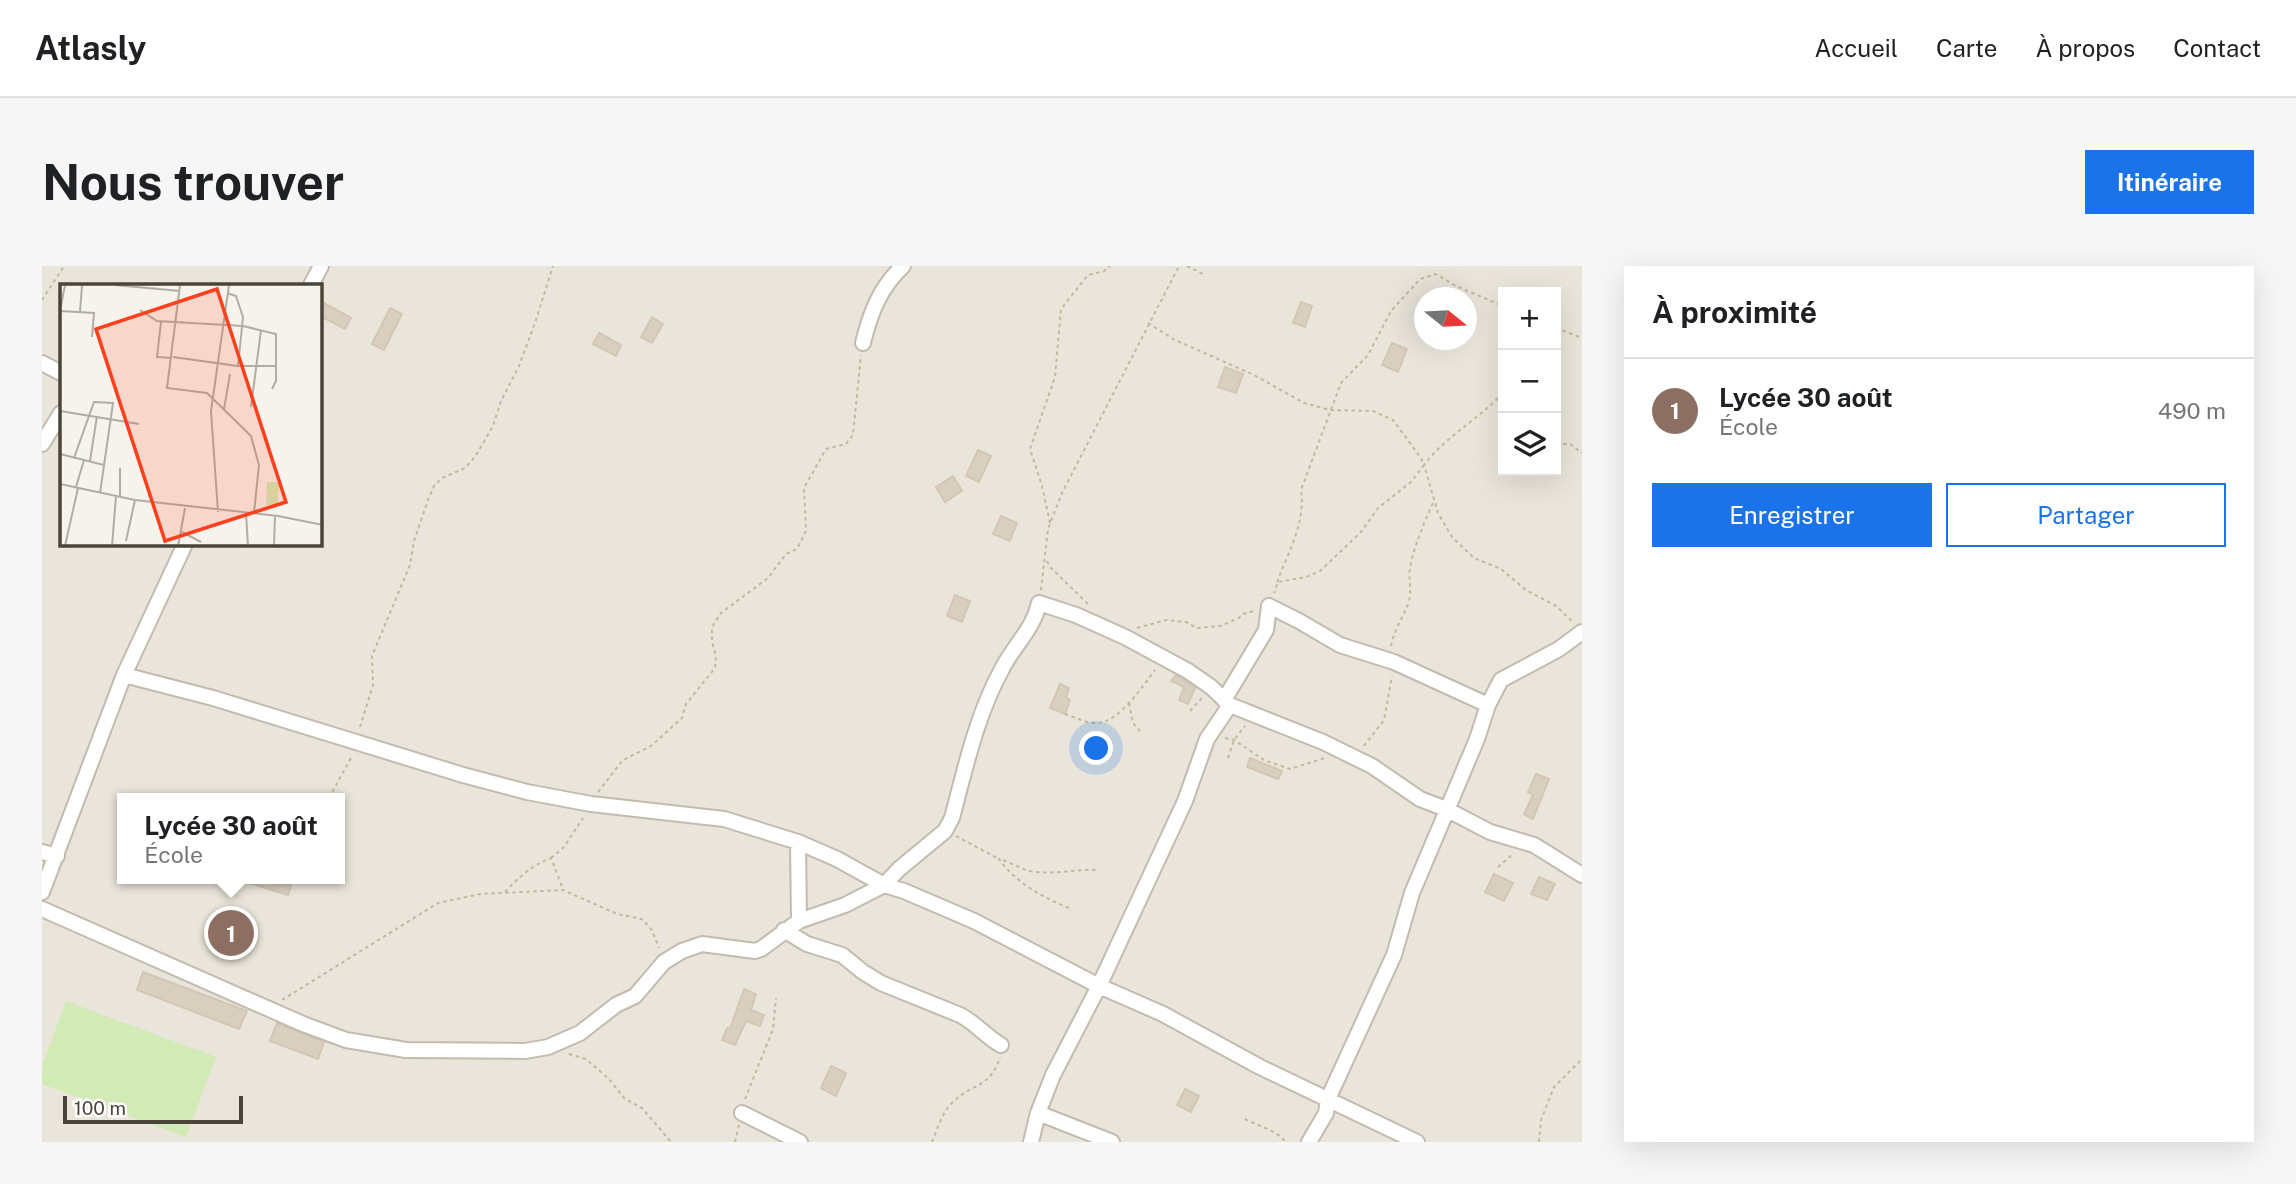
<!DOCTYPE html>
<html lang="fr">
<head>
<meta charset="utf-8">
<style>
  :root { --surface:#fff; --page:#f6f6f6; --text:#202124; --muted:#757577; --line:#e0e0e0; --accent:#1a73e8 }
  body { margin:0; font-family:"Public Sans",sans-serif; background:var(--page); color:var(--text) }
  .controls { position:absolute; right:21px; top:21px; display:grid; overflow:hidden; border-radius:0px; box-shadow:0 7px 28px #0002 }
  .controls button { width:63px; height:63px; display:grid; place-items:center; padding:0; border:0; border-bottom:2px solid var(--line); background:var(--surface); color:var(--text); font:35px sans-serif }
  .compass { position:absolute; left:1372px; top:21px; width:63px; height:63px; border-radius:50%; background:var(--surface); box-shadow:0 7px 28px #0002; rotate:108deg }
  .scale { position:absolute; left:21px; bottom:18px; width:180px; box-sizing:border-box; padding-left:7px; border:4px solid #4b4439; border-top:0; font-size:19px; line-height:24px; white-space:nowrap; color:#4b4439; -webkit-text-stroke:5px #fff; paint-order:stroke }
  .you { position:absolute; left:1055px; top:483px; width:24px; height:24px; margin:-18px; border:5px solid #fff; border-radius:50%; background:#1a73e8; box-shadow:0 0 0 10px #1a73e833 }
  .badge { display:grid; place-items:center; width:46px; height:46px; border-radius:50%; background:var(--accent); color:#fff; font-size:23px; font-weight:700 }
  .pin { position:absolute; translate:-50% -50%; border:4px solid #fff; box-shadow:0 2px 7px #0006 }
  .popup { position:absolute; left:75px; top:527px; width:228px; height:91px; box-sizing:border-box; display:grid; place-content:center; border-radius:0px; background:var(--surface); filter:drop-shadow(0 2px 5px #0005); font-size:23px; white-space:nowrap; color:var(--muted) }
  .popup b { font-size:26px; color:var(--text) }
  .popup::after { content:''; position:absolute; left:50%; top:100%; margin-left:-14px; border:14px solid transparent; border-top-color:var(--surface) }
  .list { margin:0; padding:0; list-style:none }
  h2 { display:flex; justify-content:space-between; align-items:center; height:91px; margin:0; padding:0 28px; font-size:30px }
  h2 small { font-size:23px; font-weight:400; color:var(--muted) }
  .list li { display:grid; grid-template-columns:46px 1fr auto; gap:21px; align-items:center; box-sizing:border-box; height:105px; padding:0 28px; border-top:2px solid var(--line) }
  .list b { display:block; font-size:26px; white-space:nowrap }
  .list p { margin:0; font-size:23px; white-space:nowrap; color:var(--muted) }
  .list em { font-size:23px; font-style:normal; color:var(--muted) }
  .actions { display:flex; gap:14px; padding:21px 28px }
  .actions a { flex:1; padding:16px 0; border:2px solid var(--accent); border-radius:0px; text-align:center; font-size:24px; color:var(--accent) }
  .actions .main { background:var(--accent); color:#fff }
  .icon { flex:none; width:38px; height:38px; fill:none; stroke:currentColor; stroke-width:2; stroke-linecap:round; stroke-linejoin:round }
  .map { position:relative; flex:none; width:1540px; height:876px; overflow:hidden; border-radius:0px }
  header { display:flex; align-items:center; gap:42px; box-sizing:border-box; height:98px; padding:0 35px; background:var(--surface); border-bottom:2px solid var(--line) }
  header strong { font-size:33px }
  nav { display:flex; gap:38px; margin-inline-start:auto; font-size:24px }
  .intro { display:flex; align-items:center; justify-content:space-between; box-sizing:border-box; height:168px; padding:0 42px }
  h1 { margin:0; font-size:49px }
  .button { padding:18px 32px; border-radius:0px; background:var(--accent); color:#fff; font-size:24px; font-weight:700 }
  main { display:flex; gap:42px; padding:0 42px }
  aside { flex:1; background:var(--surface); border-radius:0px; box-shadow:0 7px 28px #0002 }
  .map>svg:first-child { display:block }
</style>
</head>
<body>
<header>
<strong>Atlasly</strong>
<nav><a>Accueil</a><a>Carte</a><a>À propos</a><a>Contact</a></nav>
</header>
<div class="intro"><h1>Nous trouver</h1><a class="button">Itinéraire</a></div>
<main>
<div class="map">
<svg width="1540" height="876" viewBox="0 0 1540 876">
  <rect width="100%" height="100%" fill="#f6f3ec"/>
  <path fill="#eae5da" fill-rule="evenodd" d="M 0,0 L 1540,0 L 1540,876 L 0,876 ZM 19,19 L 278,19 L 278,278 L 19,278 ZM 1461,26 L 1514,26 L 1514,205 L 1461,205 ZM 1382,32 L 1424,32 L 1424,74 L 1382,74 ZM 80,532 L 298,532 L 298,613 L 80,613 Z"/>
  <path fill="#d2eab5" d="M 24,735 L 174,791 L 144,871 L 0,818 L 0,800 Z"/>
  <path fill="#d8cfc1" stroke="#d3c7b4" stroke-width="2" d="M 278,35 L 309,52 L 303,63 L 278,50 Z
    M 1259,36 L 1270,40 L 1263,61 L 1251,57 Z
    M 348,42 L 360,48 L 342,84 L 330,78 Z
    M 610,51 L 621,58 L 610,77 L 599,71 Z
    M 557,67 L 579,79 L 574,90 L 551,78 Z
    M 1350,77 L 1365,83 L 1356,106 L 1340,99 Z
    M 1183,101 L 1201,108 L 1194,127 L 1176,121 Z
    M 936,184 L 949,190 L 937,216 L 924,210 Z
    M 911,210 L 920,225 L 903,236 L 894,221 Z
    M 959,250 L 975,257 L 968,275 L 951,268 Z
    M 913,329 L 928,335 L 920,356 L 905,350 Z
    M 1134,409 L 1153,422 L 1146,438 L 1137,434 L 1142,421 L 1129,415 Z
    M 1018,418 L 1027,422 L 1024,431 L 1028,434 L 1023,448 L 1008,442 Z
    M 1208,492 L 1240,505 L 1236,513 L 1205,501 Z
    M 1494,508 L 1507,513 L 1491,553 L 1482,548 L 1491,529 L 1486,526 Z
    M 1452,608 L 1471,617 L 1462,635 L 1443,626 Z
    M 1497,611 L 1513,618 L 1505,634 L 1489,628 Z
    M 202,613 L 251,613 L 246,629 L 201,615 Z
    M 101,706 L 205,745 L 197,763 L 95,724 Z
    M 702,723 L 714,728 L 709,744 L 722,749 L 718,760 L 704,755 L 693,779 L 680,774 L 685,762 L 688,763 Z
    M 235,757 L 282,776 L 276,793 L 228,775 Z
    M 789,800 L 804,807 L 794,830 L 779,822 Z
    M 1143,823 L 1157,830 L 1149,846 L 1135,839 Z"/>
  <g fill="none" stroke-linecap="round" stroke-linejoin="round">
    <g stroke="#c2bbae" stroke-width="18">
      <path id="minor" d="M 269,19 L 279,0
        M 821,77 C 828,48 838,21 861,0
        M 0,97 L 19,107
        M 0,178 L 19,147
        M 82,409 L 171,432 L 421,509 L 485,526 L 549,538 L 682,553 L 756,576 L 795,593 L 842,619 L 862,625 L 932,655 L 1057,720 L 1121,748 L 1218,801 L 1375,876
        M 1182,434 L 1224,364 L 1227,340 L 1257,355 L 1298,379 L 1352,396 L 1446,439
        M 756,576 L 757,655
        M 0,586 L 15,590
        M 0,626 L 82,409 L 143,278
        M 0,643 L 261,758 L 304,774 L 364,784 L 483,785 L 506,781 L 538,767 L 574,739 L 593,730 L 622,696 L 640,685 L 660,678 L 713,685 L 719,683 L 757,655 L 803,639 L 842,619 L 857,603 L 903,565 L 910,552 C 923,503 935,448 960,403 C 972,379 991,364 997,337 L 1034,349 L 1083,371 L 1146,405 L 1169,421 L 1188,439 L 1281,476 L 1330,500 L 1378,533 L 1404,543 L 1448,566 L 1492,579 L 1540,609
        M 742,664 L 765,678 L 800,689 L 821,706 L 839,717 L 918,749 C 934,757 944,771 959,779
        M 700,847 L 758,876
        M 989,876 L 996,847
        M 1070,876 L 996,847 L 1011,809 L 1057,720 L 1143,535 L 1165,473 L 1188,439
        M 1267,876 L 1284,847 L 1286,833 L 1352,689 L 1370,627 L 1435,473 L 1446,439 L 1459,414 L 1517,383 L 1540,366"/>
    </g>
    <path stroke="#c4b79f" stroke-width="2" stroke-dasharray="3.5 3.5" stroke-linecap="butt" d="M 1145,0 L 1161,8
      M 0,34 L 22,0
      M 1106,57 L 1131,73 L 1212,109 L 1262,137 L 1288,144 L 1331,145 L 1351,154 L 1379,192 L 1382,199 L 1369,216 L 1336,242 L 1319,266 L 1278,305 L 1264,311 L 1236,316 L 1232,327
      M 1514,62 L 1540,72
      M 1461,127 C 1437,153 1404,170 1382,199 L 1396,247 L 1410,271 L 1432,292 L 1459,303 L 1484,324 L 1514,340 L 1531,356
      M 1514,178 L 1528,178 L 1540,187
      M 1008,257 L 1000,220 L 988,183 L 1013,111 L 1019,43 L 1046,9 L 1062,5 L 1068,0
      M 1005,295 L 1008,301 L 1047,339
      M 1235,316 C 1246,287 1264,256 1259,224 L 1299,117 L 1326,89 L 1349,45 L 1378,13 L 1394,8 L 1414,20 L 1461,40
      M 999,324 L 1006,263 L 1020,227 L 1137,0
      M 1095,362 L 1124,354 L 1144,356 L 1155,362 L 1178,360 L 1197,352 L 1201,348 L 1212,345
      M 1349,380 C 1352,363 1362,351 1367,335 C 1370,324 1366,313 1368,302 C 1372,279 1383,256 1392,234
      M 1087,437 L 1091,457 L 1098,465
      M 1148,445 L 1160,432
      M 1023,448 C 1032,451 1046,458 1056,457 C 1077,456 1101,420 1113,404
      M 318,461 L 331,419 L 330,390 L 368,299 L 372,275 L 386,234 L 392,220 L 400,212 L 423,202 L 433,191 L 451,160 L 459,135 L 477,100 L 493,57 L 511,0
      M 1183,472 L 1192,474 L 1222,494 L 1248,503 L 1283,492
      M 1322,480 L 1342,454 L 1350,410
      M 1186,492 L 1192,474 L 1203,460
      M 556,526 L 581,494 L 609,480 L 640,452 L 644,438 L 673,402 L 674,390 L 670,376 L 670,361 L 679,347 L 726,312 L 744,288 L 755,283 L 764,265 L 762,222 L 784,183 L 804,178 L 811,169 L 819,89
      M 287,532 L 310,490
      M 914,570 L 955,592
      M 509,592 L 522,581 L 541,552
      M 1456,601 L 1472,587
      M 463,626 C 477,611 489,600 509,592 L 521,623
      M 1027,642 C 1000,631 974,617 957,593 C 970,596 980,605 994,606 C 1015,608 1036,603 1056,604
      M 240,734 L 396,637 L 438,628 L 521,624 L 575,648 L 600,653 L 610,664 L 617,682
      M 527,788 L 544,793 L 567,813 L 583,833 L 600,842 L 629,876
      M 703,833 L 731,763 L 734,732
      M 1203,853 C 1216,860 1234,864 1244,876
      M 693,876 L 697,859
      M 890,876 C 896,862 900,846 911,836 C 930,817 949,822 958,791
      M 1497,876 L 1499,854 L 1512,821 L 1540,793"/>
    <use href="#minor" stroke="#fff" stroke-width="14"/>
  </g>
  <g transform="translate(18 18)">
    <rect width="262" height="262" fill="#f6f3ec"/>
    <path d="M 207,198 L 219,198 L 218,221 L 206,221 Z" fill="#d2eab5"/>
    <path fill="none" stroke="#b2ada4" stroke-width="2" d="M 55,1 L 120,7M 120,1 L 107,104 L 147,109 L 191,152 L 199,181 L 194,229M 80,26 L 97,37 L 183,42 L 216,50 L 216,97 L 212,105M 0,27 L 34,29 L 32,53M 0,27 L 5,1M 20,28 L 22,1M 101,38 L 97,73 L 112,74M 113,73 L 178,82 L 183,33 L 176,12 L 167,9M 178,82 L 216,82M 191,123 L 201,46M 164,125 L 170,90M 0,127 L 79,140M 0,170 L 44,181M 14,174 L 34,118 L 53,119 L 40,209M 30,177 L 37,132M 0,200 L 75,216 L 218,232 L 263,241M 16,203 L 24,176M 60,213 L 60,184M 158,228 L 151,127 L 169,1M 186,229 L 188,262M 120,247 L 141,258M 66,257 L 75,216M 5,262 L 18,204M 52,262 L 56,212M 118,262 L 125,224M 214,262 L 215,231"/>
    <path fill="#fc3f1d" fill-opacity="0.15" stroke="#fc3f1d" stroke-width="3.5" d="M 157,5 L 226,218 L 105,257 L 36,45 Z"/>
    <rect width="262" height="262" fill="none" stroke="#4b4439" stroke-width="3.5"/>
  </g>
</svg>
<div class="controls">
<button>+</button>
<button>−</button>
<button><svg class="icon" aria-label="layers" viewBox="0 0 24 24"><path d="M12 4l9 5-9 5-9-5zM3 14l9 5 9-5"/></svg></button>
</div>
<svg class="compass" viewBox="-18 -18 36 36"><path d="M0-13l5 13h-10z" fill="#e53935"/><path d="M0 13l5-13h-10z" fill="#757577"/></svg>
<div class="scale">100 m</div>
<div class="you"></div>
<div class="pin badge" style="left:189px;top:667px;background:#8d6e63">1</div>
<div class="popup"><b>Lycée 30 août</b>École</div>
</div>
<aside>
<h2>À proximité<small></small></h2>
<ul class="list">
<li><span class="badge" style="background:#8d6e63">1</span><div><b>Lycée 30 août</b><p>École</p></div><em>490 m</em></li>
</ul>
<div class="actions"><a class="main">Enregistrer</a><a>Partager</a></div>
</aside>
</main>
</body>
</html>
